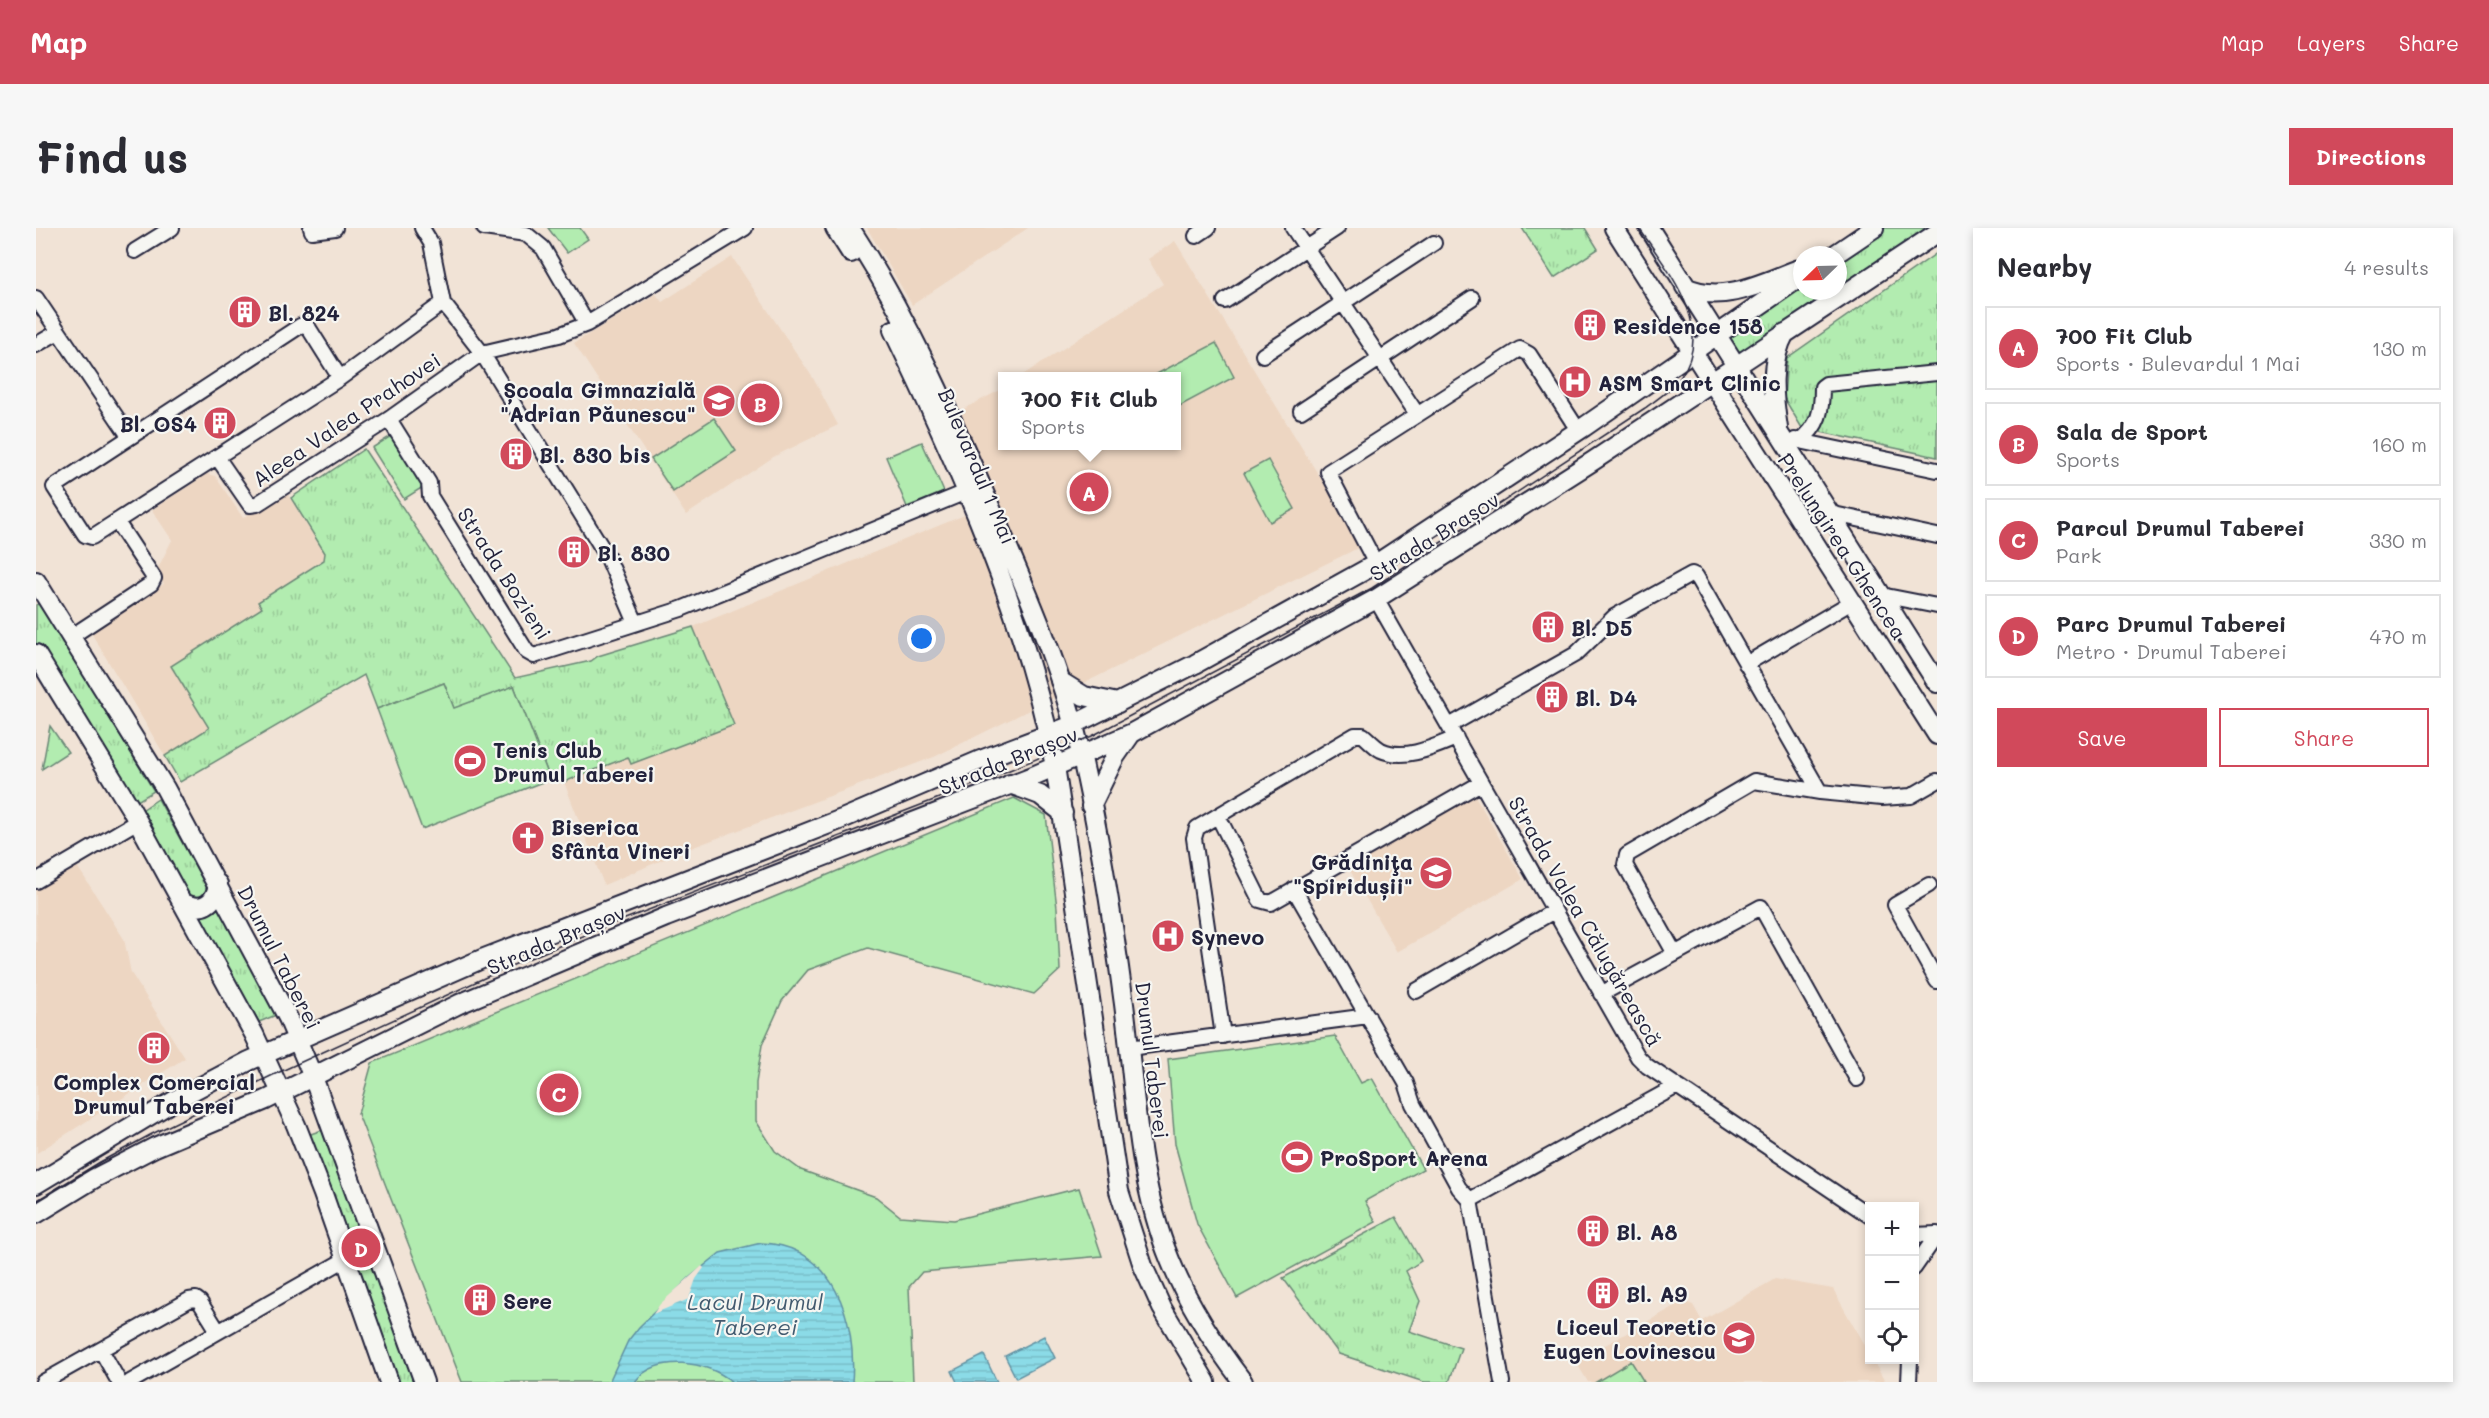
<!DOCTYPE html>
<html lang="en">
<head>
<meta charset="utf-8">
<style>
  :root { --surface:#fff; --page:#f7f7f7; --text:#2b2b33; --muted:#7c7c81; --line:#e1e1e2; --accent:#d1495b }
  body { margin:0; font-family:Mali,sans-serif; background:var(--page); color:var(--text) }
  .controls { position:absolute; right:18px; bottom:18px; display:grid; overflow:hidden; border-radius:0px; box-shadow:0 3px 9px #0003 }
  .controls button { width:54px; height:54px; display:grid; place-items:center; padding:0; border:0; border-bottom:2px solid var(--line); background:var(--surface); color:var(--text); font:30px sans-serif }
  .compass { position:absolute; left:1757px; top:18px; width:54px; height:54px; border-radius:50%; background:var(--surface); box-shadow:0 3px 9px #0003; rotate:247deg }
  .you { position:absolute; left:886px; top:411px; width:21px; height:21px; margin:-15px; border:4px solid #fff; border-radius:50%; background:#1a73e8; box-shadow:0 0 0 9px #1a73e833 }
  .badge { display:grid; place-items:center; width:39px; height:39px; border-radius:50%; background:var(--accent); color:#fff; font-size:20px; font-weight:700 }
  .pin { position:absolute; translate:-50% -50%; border:3px solid #fff; box-shadow:0 2px 6px #0006 }
  .popup { position:absolute; left:962px; top:144px; width:183px; height:78px; box-sizing:border-box; display:grid; place-content:center; border-radius:0px; background:var(--surface); filter:drop-shadow(0 2px 4px #0005); font-size:20px; white-space:nowrap; color:var(--muted) }
  .popup b { font-size:22px; color:var(--text) }
  .popup::after { content:''; position:absolute; left:50%; top:100%; margin-left:-12px; border:12px solid transparent; border-top-color:var(--surface) }
  .list { margin:0; padding:0; list-style:none }
  h2 { display:flex; justify-content:space-between; align-items:center; height:78px; margin:0; padding:0 24px; font-size:26px }
  h2 small { font-size:20px; font-weight:400; color:var(--muted) }
  .list li { display:grid; grid-template-columns:39px 1fr auto; gap:18px; align-items:center; box-sizing:border-box; height:84px; margin:0 12px 12px; padding:0 12px; border:2px solid var(--line); border-radius:0px }
  .list b { display:block; font-size:22px; white-space:nowrap }
  .list p { margin:0; font-size:20px; white-space:nowrap; color:var(--muted) }
  .list em { font-size:20px; font-style:normal; color:var(--muted) }
  .actions { display:flex; gap:12px; padding:18px 24px }
  .actions a { flex:1; padding:14px 0; border:2px solid var(--accent); border-radius:0px; text-align:center; font-size:21px; color:var(--accent) }
  .actions .main { background:var(--accent); color:#fff }
  .icon { flex:none; width:33px; height:33px; fill:none; stroke:currentColor; stroke-width:2; stroke-linecap:round; stroke-linejoin:round }
  .map { position:relative; flex:none; width:1901px; height:1154px; overflow:hidden; border-radius:0px }
  header { display:flex; align-items:center; gap:36px; box-sizing:border-box; height:84px; padding:0 30px; background:var(--accent); color:#fff }
  header strong { font-size:28px }
  nav { display:flex; gap:33px; margin-inline-start:auto; font-size:21px }
  .intro { display:flex; align-items:center; justify-content:space-between; box-sizing:border-box; height:144px; padding:0 36px }
  h1 { margin:0; font-size:42px }
  .button { padding:15px 27px; border-radius:0px; background:var(--accent); color:#fff; font-size:21px; font-weight:700 }
  main { display:flex; gap:36px; padding:0 36px }
  aside { flex:1; background:var(--surface); border-radius:0px; box-shadow:0 3px 9px #0003 }
  .map>svg:first-child { display:block }
</style>
</head>
<body>
<header>
<strong>Map</strong>
<nav><a>Map</a><a>Layers</a><a>Share</a></nav>
</header>
<div class="intro"><h1>Find us</h1><a class="button">Directions</a></div>
<main>
<div class="map">
<svg width="1901" height="1154" viewBox="0 0 1901 1154">
  <defs>
    <pattern id="grass-tufts" width="24" height="20" patternUnits="userSpaceOnUse" patternTransform="scale(1.5)"><rect width="24" height="20" fill="#b2ecb0"/><path d="M3 7l-1-3M5 7V3M7 7l1-3M15 17l-1-3M17 17v-4M19 17l1-3" fill="none" stroke="#99ca98"/></pattern>
    <pattern id="water-rules" width="6" height="5" patternUnits="userSpaceOnUse" patternTransform="scale(1.5)"><rect width="6" height="5" fill="#8bdbe7"/><path d="M0 2.5h6" fill="none" stroke="#78bcc7"/></pattern>
  </defs>
  <rect width="100%" height="100%" fill="#f1e3d6"/>
  <filter id="ink" filterUnits="userSpaceOnUse"><feTurbulence type="fractalNoise" baseFrequency=".0167" numOctaves="2"/><feDisplacementMap in="SourceGraphic" scale="12" xChannelSelector="R" yChannelSelector="G"/><feConvolveMatrix kernelMatrix="1 2 1 2 8 2 1 2 1" color-interpolation-filters="sRGB"/></filter>
  <g filter="url(#ink)">
    <path fill="#edd6c2" d="M 831,0 L 992,0 L 876,77 Z
      M 1139,13 L 1326,318 L 898,529 L 647,623 L 568,657 L 528,554 L 592,529 L 595,536 L 698,497 L 657,399 L 931,286 L 895,198 L 966,161 L 966,218 L 1140,218 L 1140,148 L 985,148 L 1127,56 L 1112,31 Z
      M 696,29 L 777,150 L 802,197 L 739,228 L 650,287 L 538,115 L 620,66 L 626,74 Z
      M 171,246 L 179,248 L 207,290 L 244,267 L 252,267 L 289,325 L 289,330 L 223,374 L 227,380 L 136,438 L 173,501 L 129,528 L 54,403 L 128,356 L 120,344 L 136,312 L 116,282 Z
      M 1438,566 L 1487,651 L 1361,724 L 1312,639 Z
      M 34,627 L 88,711 L 95,745 L 149,830 L 1,925 L 0,649 Z
      M 1739,1051 L 1797,1061 L 1833,1126 L 1834,1132 L 1837,1132 L 1849,1154 L 1552,1154 L 1543,1139 L 1544,1131 L 1643,1076 L 1652,1075 L 1657,1077 L 1666,1093 Z"/>
    <path fill="url(#grass-tufts)" stroke="#6a8776" stroke-width="1.5" d="M 1486,0 L 1549,0 L 1562,21 L 1518,50 Z
      M 1844,0 L 1896,0 L 1802,62 L 1802,36 L 1817,26 Z
      M 1901,25 L 1901,229 L 1766,200 L 1748,170 L 1751,130 Z
      M 1766,60 L 1766,63 L 1801,63 L 1705,127 L 1693,109 Z
      M 328,221 L 479,450 L 555,433 L 562,428 L 657,399 L 698,497 L 595,536 L 592,529 L 528,554 L 525,547 L 514,551 L 478,458 L 418,481 L 408,455 L 341,481 L 328,447 L 144,554 L 129,528 L 173,500 L 135,438 L 226,380 L 222,374 L 288,332 L 289,325 L 255,270 Z
      M 4,375 L 118,563 L 98,575 L 0,415 L 0,377 Z
      M 122,571 L 170,658 L 170,670 L 152,671 L 103,584 Z
      M 185,672 L 240,787 L 223,794 L 163,686 Z
      M 286,902 L 379,1154 L 363,1154 L 272,907 Z
      M 1360,989 L 1385,1033 L 1370,1043 L 1384,1073 L 1373,1103 L 1425,1120 L 1413,1154 L 1388,1154 L 1303,1126 L 1247,1050 Z"/>
    <path fill="#b2ecb0" stroke="#6a8776" stroke-width="1.5" d="M 512,0 L 544,0 L 552,11 L 531,25 Z
      M 1180,115 L 1198,149 L 1140,180 L 1140,148 L 1117,148 Z
      M 678,190 L 700,223 L 637,264 L 615,231 Z
      M 355,208 L 387,259 L 368,271 L 336,220 Z
      M 886,214 L 908,264 L 871,279 L 850,229 Z
      M 1232,232 L 1259,281 L 1234,294 L 1208,245 Z
      M 408,455 L 418,480 L 478,458 L 514,551 L 386,601 L 341,481 Z
      M 14,498 L 32,524 L 6,541 Z
      M 978,570 L 1010,587 L 1021,680 L 1024,742 L 998,766 L 832,720 L 772,742 L 746,773 L 726,817 L 720,855 L 720,893 L 739,923 L 765,942 L 840,969 L 864,988 L 918,992 L 1043,960 L 1066,1028 L 886,1044 L 873,1059 L 877,1154 L 426,1154 L 322,886 L 336,835 Z
      M 1299,808 L 1325,855 L 1336,850 L 1387,941 L 1329,973 L 1340,994 L 1201,1070 L 1161,996 L 1139,916 L 1132,831 Z
      M 1595,1133 L 1608,1154 L 1560,1154 Z"/>
    <path fill="url(#water-rules)" stroke="#6191a2" stroke-width="1.5" d="M 725,1015 C 798,1017 821,1093 816,1154 L 696,1154 C 672,1133 620,1125 599,1154 L 573,1154 L 592,1113 L 603,1099 L 654,1049 L 684,1025 Z
      M 1008,1108 L 1019,1130 L 980,1150 L 969,1128 Z
      M 948,1127 L 961,1154 L 921,1154 L 916,1143 Z"/>
    <path fill="#f1e3d6" d="M 666,1038 L 668,1040 L 660,1051 L 653,1071 L 617,1086 L 624,1076 Z"/>
    <g fill="none" stroke-linecap="round" stroke-linejoin="round">
      <g stroke="#22223b" stroke-width="18">
        <path id="minor" d="M 275,0 L 276,3 L 299,0
          M 386,0 L 395,15 L 407,75 L 446,125 L 571,328 L 600,395
          M 448,0 L 490,6 L 507,20 L 551,96
          M 1257,0 L 1381,186
          M 1160,8 L 1172,0
          M 99,23 L 136,0
          M 0,70 L 93,208
          M 1189,73 L 1301,0
          M 0,117 L 22,104
          M 1227,127 L 1398,15
          M 304,150 L 272,99 L 269,96 L 264,98 L 18,259 L 49,307 L 56,309 L 304,150 L 407,75
          M 1265,183 L 1436,70
          M 353,191 L 393,255 L 394,268 L 491,424 L 498,428 L 645,381 L 930,264
          M 1759,212 L 1901,242
          M 1764,213 C 1783,198 1786,183 1786,159 L 1790,156 L 1901,145
          M 181,229 L 214,277 L 221,276 L 353,191 L 446,125 L 523,107 L 551,96 L 709,0
          M 1793,285 L 1901,308
          M 1340,336 L 1292,244 L 1484,121 L 1493,126 L 1542,202
          M 1845,367 L 1901,378
          M 1340,371 L 1602,829 L 1611,838 L 1834,988
          M 36,408 L 115,356 L 118,350 L 81,294
          M 1710,436 L 1816,374
          M 1413,498 L 1540,426 L 1578,389 L 1656,346 L 1660,348 L 1784,564
          M 1182,588 L 1224,672 L 1235,675 L 1445,555
          M 0,653 L 102,593
          M 1893,657 L 1859,677 L 1901,753
          M 1258,661 L 1370,855 L 1377,876 L 1423,960 L 1434,972
          M 1638,724 L 1589,637 L 1591,627 L 1718,553 L 1784,564 L 1846,570 L 1875,568 L 1901,553
          M 1380,763 L 1518,683
          M 1565,766 L 1725,679 L 1821,851
          M 1187,808 L 1158,610 L 1161,600 L 1319,507 L 1327,507 C 1332,511 1339,519 1345,522 C 1369,533 1398,519 1420,510
          M 1093,820 L 1332,788
          M 1434,972 L 1641,858
          M 1434,972 L 1466,1154
          M 1878,1007 L 1901,1006
          M 1878,1040 L 1901,1007
          M 65,1122 L 83,1154
          M 7,1154 L 153,1072 L 160,1071 L 164,1074 L 182,1103
          M 94,1154 L 310,1031
          M 1873,1154 L 1874,1132"/>
      </g>
      <g stroke="#22223b" stroke-width="22">
        <path id="secondary" d="M 799,0 L 815,25
          M 814,0 C 870,86 913,183 953,276 C 989,358 1025,439 1045,526 C 1064,608 1077,693 1088,776 C 1099,861 1101,952 1134,1032 C 1152,1076 1178,1116 1207,1154
          M 1578,0 L 1901,507
          M 1613,0 L 1901,455
          M 1798,27 L 1838,0
          M 1649,59 C 1688,77 1729,53 1766,40
          M 857,102 C 924,241 989,386 1019,538 L 1083,963 L 1107,1038 L 1126,1080 L 1170,1154
          M 1742,200 C 1737,169 1733,133 1749,105
          M 0,353 L 129,560 L 252,790 L 277,849 L 388,1154
          M 0,426 L 95,581 L 218,806 L 260,897 L 287,966 L 353,1154
          M 1024,453 L 1048,468 L 1082,475
          M 974,556 L 1004,567 L 1027,585
          M 1055,578 L 1079,529 L 1095,506
          M 147,675 C 166,684 179,676 182,656
          M 0,956 L 141,871 L 213,833 L 446,731 L 806,591 L 942,533 L 1037,497 L 1159,436 L 1340,336 L 1548,199 L 1766,48
          M 0,986 L 59,950 L 119,919 L 230,872 L 423,776 L 630,689 L 997,548 L 1096,505 L 1340,371 L 1557,233 L 1901,5"/>
      </g>
      <use href="#minor" stroke="#f6f6f2" stroke-width="14"/>
      <use href="#secondary" stroke="#f6f6f2" stroke-width="18"/>
      <path stroke="#22223b" stroke-width="1.5" d="M 0,973 L 64,934 L 116,906 L 237,847 L 470,740 L 576,696 L 942,555 L 1056,508 L 1336,360 L 1609,180 C 1621,171 1636,162 1644,150 C 1681,98 1631,42 1603,0"/>
    </g>
  </g>
  <defs>
    <g id="building-disc" transform="scale(1.725)"><circle r="9.5" fill="#d1495b" stroke="#f6f6f2"/><path d="M-4-6H4V6H1V3H-1V6H-4ZM-2.5-4.3h1.7v1.8h-1.7ZM.8-4.3h1.7v1.8H.8ZM-2.5-1h1.7V.8h-1.7ZM.8-1h1.7V.8H.8Z" fill="#fff"/></g>
    <g id="hospital-disc" transform="scale(1.725)"><circle r="9.5" fill="#d1495b" stroke="#f6f6f2"/><path d="M-5-5h3v3.5h4V-5h3V5h-3V1.5h-4V5h-3Z" fill="#fff"/></g>
    <g id="school-disc" transform="scale(1.725)"><circle r="9.5" fill="#d1495b" stroke="#f6f6f2"/><path d="M0-5L7-2L0 1L-7-2ZM-4 1L0 2.5L4 1V4Q0 6-4 4Z" fill="#fff"/></g>
    <g id="stadium-disc" transform="scale(1.725)"><circle r="9.5" fill="#d1495b" stroke="#f6f6f2"/><path d="M0-5a6.5 5 0 1 0 0 10a6.5 5 0 1 0 0-10ZM-3.5-1.8h7v3.6h-7Z" fill="#fff"/></g>
    <g id="church-disc" transform="scale(1.725)"><circle r="9.5" fill="#d1495b" stroke="#f6f6f2"/><path d="M-1.2-6h2.4v3.5h3.3v2.4h-3.3V6h-2.4V-.1h-3.3v-2.4h3.3Z" fill="#fff"/></g>
  </defs>
  <g fill-rule="evenodd">
    <use href="#building-disc" x="209" y="84"/>
    <use href="#building-disc" x="1554" y="97"/>
    <use href="#hospital-disc" x="1539" y="154"/>
    <use href="#school-disc" x="683" y="173"/>
    <use href="#building-disc" x="184" y="195"/>
    <use href="#building-disc" x="480" y="226"/>
    <use href="#building-disc" x="538" y="324"/>
    <use href="#building-disc" x="1512" y="399"/>
    <use href="#building-disc" x="1516" y="469"/>
    <use href="#stadium-disc" x="434" y="533"/>
    <use href="#church-disc" x="492" y="610"/>
    <use href="#school-disc" x="1400" y="645"/>
    <use href="#hospital-disc" x="1132" y="708"/>
    <use href="#building-disc" x="118" y="820"/>
    <use href="#stadium-disc" x="1261" y="929"/>
    <use href="#building-disc" x="1557" y="1003"/>
    <use href="#building-disc" x="1567" y="1065"/>
    <use href="#building-disc" x="444" y="1072"/>
    <use href="#school-disc" x="1703" y="1110"/>
  </g>
  <g text-anchor="middle" dominant-baseline="central" stroke-width="4.5" stroke-linejoin="round" paint-order="stroke">
    <g font-size="21" font-weight="bold" fill="#22223b" stroke="#f6f6f2" text-anchor="start">
      <text x="232" y="84">Bl. 824</text>
      <text x="1577" y="97">Residence 158</text>
      <text x="1562" y="154">ASM Smart Clinic</text>
      <text x="660" y="161" text-anchor="end">Școala Gimnazială<tspan x="660" dy="24">"Adrian Păunescu"</tspan></text>
      <text x="161" y="195" text-anchor="end">Bl. OS4</text>
      <text x="503" y="226">Bl. 830 bis</text>
      <text x="561" y="324">Bl. 830</text>
      <text x="1535" y="399">Bl. D5</text>
      <text x="1539" y="469">Bl. D4</text>
      <text x="457" y="521">Tenis Club<tspan x="457" dy="24">Drumul Taberei</tspan></text>
      <text x="515" y="598">Biserica<tspan x="515" dy="24">Sfânta Vineri</tspan></text>
      <text x="1377" y="633" text-anchor="end">Grădiniţa<tspan x="1377" dy="24">"Spiridușii"</tspan></text>
      <text x="1155" y="708">Synevo</text>
      <text x="118" y="853" text-anchor="middle">Complex Comercial<tspan x="118" dy="24">Drumul Taberei</tspan></text>
      <text x="1284" y="929">ProSport Arena</text>
      <text x="1580" y="1003">Bl. A8</text>
      <text x="1590" y="1065">Bl. A9</text>
      <text x="467" y="1072">Sere</text>
      <text x="1680" y="1098" text-anchor="end">Liceul Teoretic<tspan x="1680" dy="24">Eugen Lovinescu</tspan></text>
    </g>
    <g font-size="21" fill="#22223b" stroke="#f6f6f2">
      <text transform="translate(310 191) rotate(-34)">Aleea Valea Prahovei</text>
      <text transform="translate(942 238) rotate(67)">Bulevardul 1 Mai</text>
      <text transform="translate(1398 308) rotate(-32)">Strada Brașov</text>
      <text transform="translate(1807 318) rotate(57)">Prelungirea Ghencea</text>
      <text transform="translate(469 345) rotate(57)">Strada Bozieni</text>
      <text transform="translate(972 532) rotate(-22)">Strada Brașov</text>
      <text transform="translate(1550 693) rotate(60)">Strada Valea Călugărească</text>
      <text transform="translate(520 711) rotate(-23)">Strada Brașov</text>
      <text transform="translate(244 729) rotate(63)">Drumul Taberei</text>
      <text transform="translate(1117 832) rotate(83)">Drumul Taberei</text>
    </g>
    <g font-size="22" font-style="italic" fill="#425a6f" stroke="#f6f6f2">
      <text x="719" y="1073">Lacul Drumul<tspan x="719" dy="25">Taberei</tspan></text>
    </g>
  </g>
</svg>
<div class="controls">
<button>+</button>
<button>−</button>
<button><svg class="icon" aria-label="locate" viewBox="0 0 24 24"><circle cx="12" cy="12" r="6"/><path d="M12 2v4M12 18v4M2 12h4M18 12h4"/></svg></button>
</div>
<svg class="compass" viewBox="-18 -18 36 36"><path d="M0-13l5 13h-10z" fill="#e53935"/><path d="M0 13l5-13h-10z" fill="#7c7c81"/></svg>
<div class="you"></div>
<div class="pin badge" style="left:1053px;top:264px">A</div>
<div class="popup"><b>700 Fit Club</b>Sports</div>
<div class="pin badge" style="left:724px;top:175px">B</div>
<div class="pin badge" style="left:523px;top:865px">C</div>
<div class="pin badge" style="left:325px;top:1020px">D</div>
</div>
<aside>
<h2>Nearby<small>4 results</small></h2>
<ul class="list">
<li><span class="badge">A</span><div><b>700 Fit Club</b><p>Sports · Bulevardul 1 Mai</p></div><em>130 m</em></li>
<li><span class="badge">B</span><div><b>Sala de Sport</b><p>Sports</p></div><em>160 m</em></li>
<li><span class="badge">C</span><div><b>Parcul Drumul Taberei</b><p>Park</p></div><em>330 m</em></li>
<li><span class="badge">D</span><div><b>Parc Drumul Taberei</b><p>Metro · Drumul Taberei</p></div><em>470 m</em></li>
</ul>
<div class="actions"><a class="main">Save</a><a>Share</a></div>
</aside>
</main>
</body>
</html>
